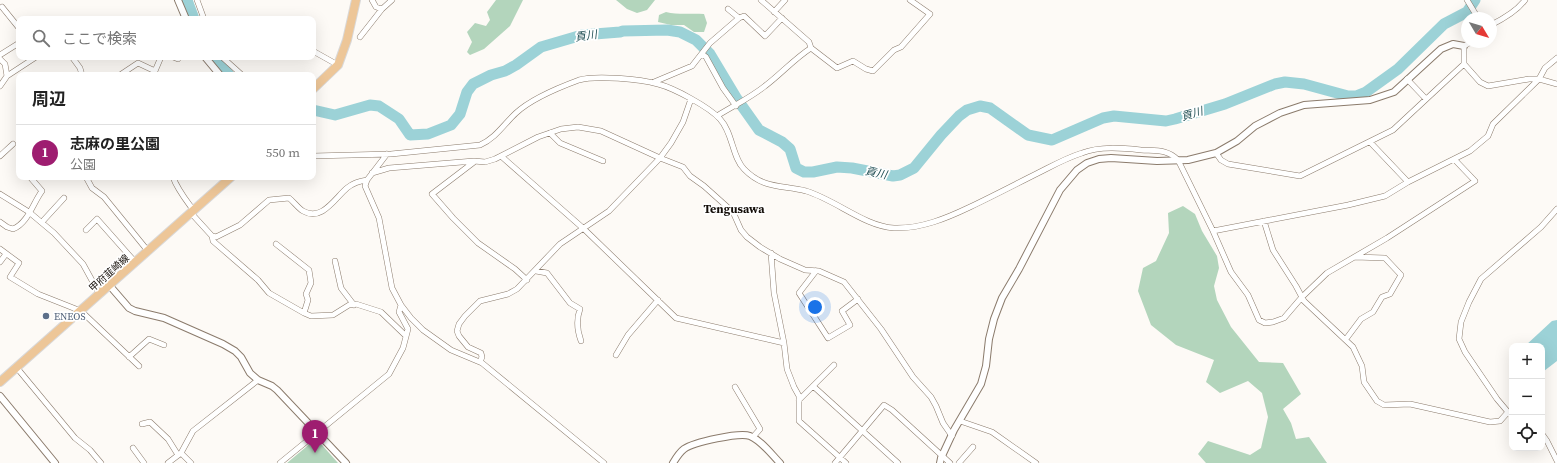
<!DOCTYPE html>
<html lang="ja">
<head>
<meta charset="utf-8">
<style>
  :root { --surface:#fff; --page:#f6f6f6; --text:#222; --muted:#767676; --line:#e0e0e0; --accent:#9e1d70 }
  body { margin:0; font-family:"Source Serif 4","Noto Sans JP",serif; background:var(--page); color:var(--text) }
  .controls { position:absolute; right:12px; bottom:12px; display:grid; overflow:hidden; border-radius:8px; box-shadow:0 4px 16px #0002 }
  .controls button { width:36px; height:36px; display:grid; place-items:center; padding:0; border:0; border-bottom:1px solid var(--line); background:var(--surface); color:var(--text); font:20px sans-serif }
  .compass { position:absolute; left:1461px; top:12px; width:36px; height:36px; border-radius:50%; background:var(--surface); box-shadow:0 4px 16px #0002; rotate:128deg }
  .you { position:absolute; left:815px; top:307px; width:14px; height:14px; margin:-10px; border:3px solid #fff; border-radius:50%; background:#1a73e8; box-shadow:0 0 0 6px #1a73e833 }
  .badge { display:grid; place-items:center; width:26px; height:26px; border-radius:50%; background:var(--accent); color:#fff; font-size:13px; font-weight:700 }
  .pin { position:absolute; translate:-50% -33px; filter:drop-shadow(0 1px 2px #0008) }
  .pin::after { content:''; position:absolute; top:21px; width:14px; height:12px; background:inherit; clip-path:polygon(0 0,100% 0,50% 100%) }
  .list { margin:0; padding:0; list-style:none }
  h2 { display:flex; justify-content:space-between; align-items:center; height:52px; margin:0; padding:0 16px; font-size:17px }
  h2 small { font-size:13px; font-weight:400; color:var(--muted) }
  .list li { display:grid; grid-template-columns:26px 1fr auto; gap:12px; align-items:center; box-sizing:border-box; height:56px; padding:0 16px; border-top:1px solid var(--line) }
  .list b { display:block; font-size:15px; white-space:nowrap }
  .list p { margin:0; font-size:13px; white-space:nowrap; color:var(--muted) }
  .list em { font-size:13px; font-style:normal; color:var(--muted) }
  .icon { flex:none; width:22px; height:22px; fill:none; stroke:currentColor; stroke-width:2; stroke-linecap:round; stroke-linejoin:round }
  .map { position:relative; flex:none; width:1557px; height:463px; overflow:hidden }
  .search { position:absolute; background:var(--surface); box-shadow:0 4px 16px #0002; left:16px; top:16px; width:300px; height:44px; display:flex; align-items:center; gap:10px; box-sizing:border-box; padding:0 14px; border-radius:8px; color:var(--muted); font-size:15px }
  .panel { position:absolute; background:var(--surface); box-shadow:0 4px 16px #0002; left:16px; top:72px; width:300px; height:108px; border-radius:8px }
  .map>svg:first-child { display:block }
</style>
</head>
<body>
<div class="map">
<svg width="1557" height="463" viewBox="0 0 1557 463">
  <rect width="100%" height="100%" fill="#fdfaf6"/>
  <path fill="#b3d5bc" d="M 496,0 L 523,0 L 510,26 L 484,49 L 470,55 L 467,52 L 472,42 L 467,32 L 475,23 L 486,26 L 490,20 L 487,12 Z
    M 616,0 L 655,0 L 647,10 L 637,13 L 627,9 Z
    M 666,12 C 678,15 691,13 704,14 L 707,23 L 704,32 L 694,32 L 684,25 L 671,25 L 658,22 L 659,15 Z
    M 1183,206 L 1195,214 L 1202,231 L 1217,256 L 1219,268 L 1214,286 L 1217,300 L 1231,327 L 1259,362 L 1283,363 L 1301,394 L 1283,409 L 1291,423 L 1296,439 L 1309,437 L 1327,463 L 1206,463 L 1198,454 L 1208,441 L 1250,455 L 1261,448 L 1268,417 L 1262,393 L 1248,381 L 1220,393 L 1206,382 L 1214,360 L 1176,345 L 1151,325 L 1138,291 L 1143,268 L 1156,261 L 1169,233 L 1168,213 Z
    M 312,442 L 322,445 L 338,463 L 287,463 Z"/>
  <path fill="#9cd2d7" d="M 1557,320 L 1557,361 L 1544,371 L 1542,370 L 1542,346 L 1525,346 L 1552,321 Z"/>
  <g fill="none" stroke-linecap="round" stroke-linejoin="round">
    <path stroke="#9cd2d7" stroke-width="11" d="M 187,0 L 194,19
      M 214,57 L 229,75
      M 313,110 L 335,115 L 370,105 L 379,106 L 399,119 L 410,135 L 428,134 L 451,125 L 460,114 L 467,92 L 473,84 L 491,75 L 505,71 L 516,65 L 541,47 L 582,35 L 620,32 L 623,31 L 667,30 L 680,32 L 696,40 L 710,54 L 737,99 L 759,130 L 782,142 L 790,149 L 796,168 L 804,172 L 813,172 L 837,167 L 852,168 L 893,176 L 900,175 L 914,168 L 941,135 L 959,116 L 967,110 L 980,106 L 990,108 L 1028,135 L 1052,140 L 1103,118 L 1114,116 L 1166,121 L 1175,119 L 1225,104 L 1275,84 L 1285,82 L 1304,84 L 1348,96 L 1356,96 L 1366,92 L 1398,69 L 1444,24 L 1467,12 L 1475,0"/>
    <g stroke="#8b7b6c" stroke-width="6">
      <path id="minor" d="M 197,0 L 204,19
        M 372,0 L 376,7 L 382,9 L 392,0
        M 761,0 L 809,42 L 811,48 L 837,68 L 853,61 L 866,69 L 873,71 L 894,50 L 901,47 L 930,14 L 910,0
        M 1467,0 L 1478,18
        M 2,7 L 19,28
        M 728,9 L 739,18
        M 774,12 L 785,0
        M 1491,25 C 1503,19 1517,11 1525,0
        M 360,37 L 382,9
        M 1471,42 L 1464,46 L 1464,64 L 1480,82 L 1488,86 L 1529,79 L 1539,79 L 1557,84
        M 313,51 L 338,65
        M 702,54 L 706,57 L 723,88 L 736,106
        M 0,55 L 19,43
        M 72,57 L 80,68 L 82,75
        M 173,57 L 178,59
        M 222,57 L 242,75
        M 0,59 L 5,64 L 7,76
        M 120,75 L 138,63 L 155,71 L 161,57
        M 1407,79 L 1426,99
        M 654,82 L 692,66 L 710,43 L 739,18 L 744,16 L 765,36 L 782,18
        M 0,86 L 7,76 L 36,57
        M 717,116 C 733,106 750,98 765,86 C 781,74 794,59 811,48
        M 550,133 L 560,143 L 603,161
        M 1370,142 L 1408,182
        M 1216,153 L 1221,160 L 1228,164 L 1300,176 L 1393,130 L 1464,64
        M 387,154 L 367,180 L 365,186 L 379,218 L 392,288 L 401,305 L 411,318 L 423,330 L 451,350 L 482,363 L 604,463
        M 0,156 L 13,144
        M 313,156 L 391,154 L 480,145 C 496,138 504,124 516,113 C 530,100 560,87 579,80 C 596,75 640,79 658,84 C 674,88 709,107 720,119 C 733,133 732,157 744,169 C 763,189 782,185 806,191 C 836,200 864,226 894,228 C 921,229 947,218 970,207 C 993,196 1016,184 1038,173 C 1052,166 1066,158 1082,153 C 1100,146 1122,148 1141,150 C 1156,151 1167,149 1178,160 L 1213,231 L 1231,272 L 1248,295 L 1259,320 L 1265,323 L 1273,322 L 1284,318 L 1302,297 L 1327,273 L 1387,238 L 1475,181 L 1454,159
        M 501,156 L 584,229 L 676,318 L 784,343
        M 474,162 L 432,194 L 453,218 L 478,243 L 515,269 L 527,280
        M 372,173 L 389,168 L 474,161 L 485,162 L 495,159 L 538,137 L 561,129 L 578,127 L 601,131 L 660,158 L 683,167 L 690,176 L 704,186 L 733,212 L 741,230 L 747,237 L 760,247 L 780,259 L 805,270 L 819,271 L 844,282 L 881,329 L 913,377 L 931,397 L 936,406 L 943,423 L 952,436
        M 86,177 L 92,188 L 104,197 L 148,251
        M 173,177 C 177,189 186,200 194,211
        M 0,194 L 29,212 L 54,233 L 83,264 L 100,295
        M 191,213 L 212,236 L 216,237 L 240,225 L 269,200 L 289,198 C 294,202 298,208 303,211 C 322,222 335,198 347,188 C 353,183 359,181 367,180
        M 1264,221 L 1273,250 L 1296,286 L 1304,301 L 1353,347 L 1362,366 L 1364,382 L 1377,401 L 1384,405 L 1410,404 L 1490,422 L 1500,421 L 1508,412
        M 0,222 L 7,227 L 13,229 C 28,223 33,203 42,191 L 30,177
        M 42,222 L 64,198
        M 86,230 L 97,219 L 136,263
        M 1213,231 L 1348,205 L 1385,196 L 1408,182 L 1470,151 L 1488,136 L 1493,124 L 1539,79 L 1545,68 L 1557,58
        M 212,236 L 213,241 L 258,280 L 269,293 L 304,313 L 311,316 L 333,315 L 349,305 L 356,304 L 381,312 L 406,336
        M 276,244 L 309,270 L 311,283 L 306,294 L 308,300 L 304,313
        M 0,249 L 19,263 L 10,277 L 38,294 L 81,311 L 139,366
        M 771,253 L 774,293 L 784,343 L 787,369 L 794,387 L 799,396 L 799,421 L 846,463
        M 335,261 L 341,288 L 354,305
        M 0,262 L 6,254
        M 536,271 L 547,273 L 570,303 L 580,309 C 576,320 577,330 581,341
        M 816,271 L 799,293 L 828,338 L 850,325 L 842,311 L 858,299
        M 1346,339 L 1361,319 L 1373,312 L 1382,297 L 1390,294 L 1401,275 L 1385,258 L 1355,257
        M 616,355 L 628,335 L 658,300
        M 129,357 L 149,339 L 164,345
        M 480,362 L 482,357 L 481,353 L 468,347 L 459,336 L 457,331 L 459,324 L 465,316 L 480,301 L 508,294 L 517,289 L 560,244 L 609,211 L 660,158 L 671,143 L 683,122 L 691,99
        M 17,368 L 75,438 L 90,450 L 101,463
        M 813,386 L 898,463
        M 735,387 L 760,429 L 753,437
        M 799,400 L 834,365
        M 1512,414 L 1508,412 L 1497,399 L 1465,352 L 1459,339 L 1461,322 L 1469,302 L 1481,279 L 1541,227 L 1557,209
        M 960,421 L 992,432 L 1036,463
        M 142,424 L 150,422 L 168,439 L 178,455
        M 1542,434 L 1547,441 L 1557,461
        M 133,448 L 144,463
        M 181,453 L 191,463
        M 168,463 L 181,453 L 193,431 L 258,380
        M 280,463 L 389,374 L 403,348 L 408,329 L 399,312 L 401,305
        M 835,463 L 884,405 L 892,410 L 950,463
        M 959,463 L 973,447"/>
    </g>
    <g stroke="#8b7b6c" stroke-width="8">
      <path id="tertiary" d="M 178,0 L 186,19
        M 205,57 L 220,75
        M 110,286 L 129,308 L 135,311 L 164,318 L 223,344 L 235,351 L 241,357 L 250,373 L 258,380 L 272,386 L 277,390 L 346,463
        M 0,396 L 55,463
        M 673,463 C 676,458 680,452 684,449 C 694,442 740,432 750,436 C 762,441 771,454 780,463
        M 940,463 L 941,458 L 954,430 L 981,384 L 986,366 L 989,339 L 994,319 L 1002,298 L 1019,269 L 1060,190 L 1077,170 L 1087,163 L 1099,159 L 1111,158 L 1157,161 L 1188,160 L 1216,153 L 1237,141 L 1255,126 L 1280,113 L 1304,105 L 1370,100 L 1394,92 L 1441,49 L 1453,44 L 1464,46"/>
    </g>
    <g stroke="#d9d8d8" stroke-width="10">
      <path id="primary" d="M 313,89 L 338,65 L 347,40 L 356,0
        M 0,382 L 231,177"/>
    </g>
    <use href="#minor" stroke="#fff" stroke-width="5"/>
    <use href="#tertiary" stroke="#fff" stroke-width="6"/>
    <use href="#primary" stroke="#edc698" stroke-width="8"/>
  </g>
  <circle fill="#5c6f8a" stroke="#fff" stroke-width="1.5" cx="46" cy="316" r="4"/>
  <g text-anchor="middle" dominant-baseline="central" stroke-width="3.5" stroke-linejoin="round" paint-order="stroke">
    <g font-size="10" fill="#140e09" stroke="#fff">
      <text transform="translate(109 273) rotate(-42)">甲府韮崎線</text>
    </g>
    <g font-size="10" fill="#4e5e75" stroke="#fff" text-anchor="start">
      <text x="54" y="316">ENEOS</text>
    </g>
    <g font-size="11" font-style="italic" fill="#1b4a4f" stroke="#fff">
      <text transform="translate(586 36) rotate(-8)">貢川</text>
      <text transform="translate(1192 114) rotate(-16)">貢川</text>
      <text transform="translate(876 173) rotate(12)">貢川</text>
    </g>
    <g font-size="12" font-weight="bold" fill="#140e09" stroke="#fff">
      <text x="734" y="209">Tengusawa</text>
    </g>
  </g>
</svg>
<div class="controls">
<button>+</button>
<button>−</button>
<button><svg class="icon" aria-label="locate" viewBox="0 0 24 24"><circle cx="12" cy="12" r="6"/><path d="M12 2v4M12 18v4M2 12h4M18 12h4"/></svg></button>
</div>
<svg class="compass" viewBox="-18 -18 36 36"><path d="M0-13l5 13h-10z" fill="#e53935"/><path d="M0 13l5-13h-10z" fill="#767676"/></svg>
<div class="you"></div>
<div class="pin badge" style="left:315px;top:453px">1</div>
<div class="search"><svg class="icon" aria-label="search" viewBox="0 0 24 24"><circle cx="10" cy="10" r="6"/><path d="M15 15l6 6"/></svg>ここで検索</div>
<section class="panel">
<h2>周辺<small></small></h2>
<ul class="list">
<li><span class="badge">1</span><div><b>志麻の里公園</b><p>公園</p></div><em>550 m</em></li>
</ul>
</section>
</div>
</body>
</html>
